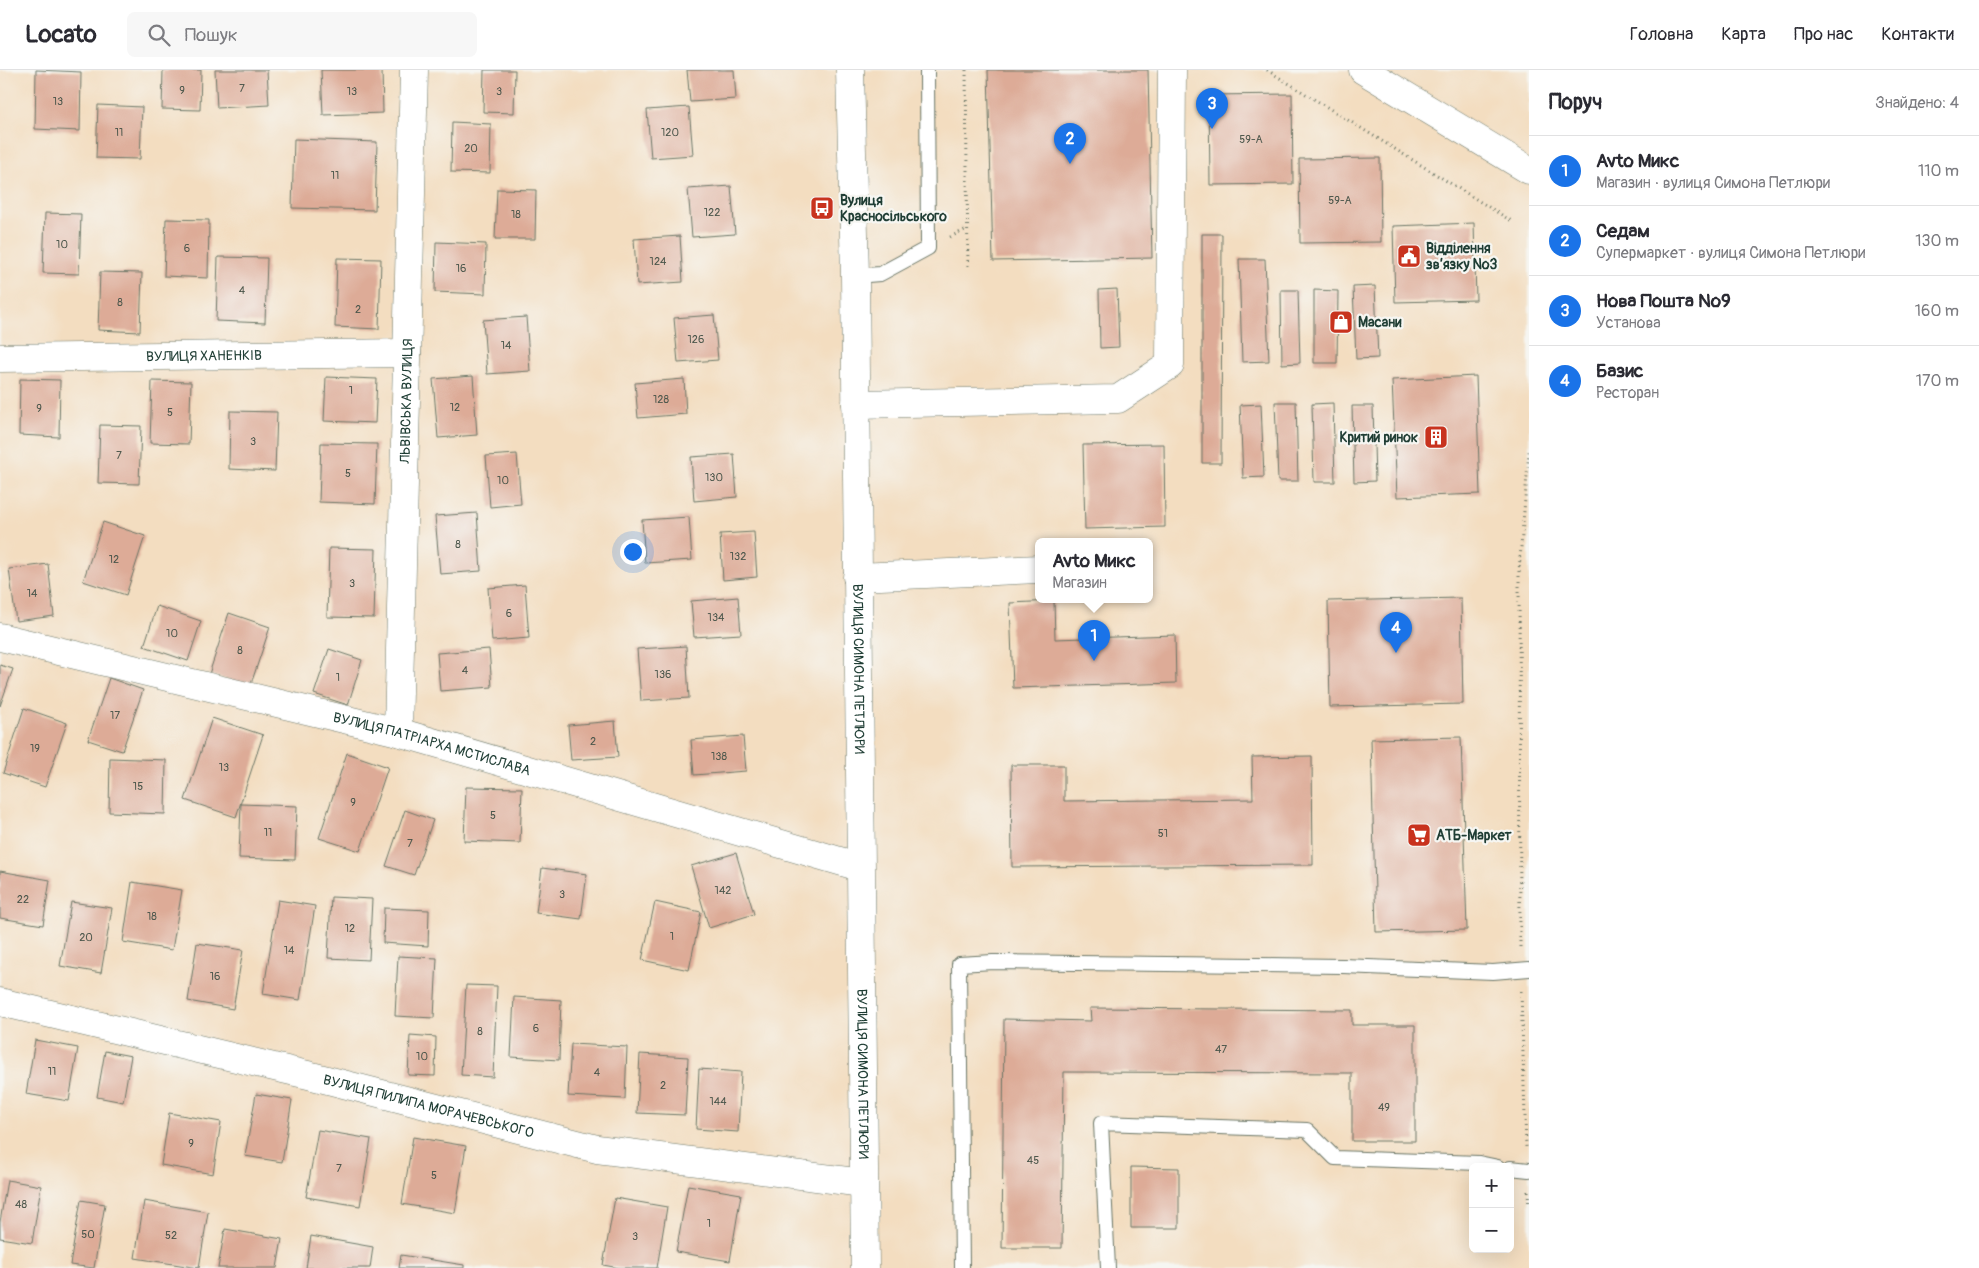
<!DOCTYPE html>
<html lang="uk">
<head>
<meta charset="utf-8">
<style>
  :root { --surface:#fff; --page:#f7f7f7; --text:#2b2b33; --muted:#7c7c81; --line:#e1e1e2; --accent:#1a73e8 }
  body { margin:0; font-family:Pangolin,sans-serif; background:var(--page); color:var(--text) }
  .controls { position:absolute; right:15px; bottom:15px; display:grid; overflow:hidden; border-radius:8px; box-shadow:0 5px 20px #0002 }
  .controls button { width:45px; height:45px; display:grid; place-items:center; padding:0; border:0; border-bottom:1px solid var(--line); background:var(--surface); color:var(--text); font:25px sans-serif }
  .you { position:absolute; left:632px; top:481px; width:18px; height:18px; margin:-12px; border:4px solid #fff; border-radius:50%; background:#1a73e8; box-shadow:0 0 0 8px #1a73e833 }
  .badge { display:grid; place-items:center; width:32px; height:32px; border-radius:50%; background:var(--accent); color:#fff; font-size:16px; font-weight:700 }
  .pin { position:absolute; translate:-50% -41px; filter:drop-shadow(0 1px 2px #0008) }
  .pin::after { content:''; position:absolute; top:26px; width:18px; height:15px; background:inherit; clip-path:polygon(0 0,100% 0,50% 100%) }
  .popup { position:absolute; left:1035px; top:468px; width:118px; height:65px; box-sizing:border-box; display:grid; place-content:center; border-radius:8px; background:var(--surface); filter:drop-shadow(0 1px 4px #0005); font-size:16px; white-space:nowrap; color:var(--muted) }
  .popup b { font-size:19px; color:var(--text) }
  .popup::after { content:''; position:absolute; left:50%; top:100%; margin-left:-10px; border:10px solid transparent; border-top-color:var(--surface) }
  .list { margin:0; padding:0; list-style:none }
  h2 { display:flex; justify-content:space-between; align-items:center; height:65px; margin:0; padding:0 20px; font-size:21px }
  h2 small { font-size:16px; font-weight:400; color:var(--muted) }
  .list li { display:grid; grid-template-columns:32px 1fr auto; gap:15px; align-items:center; box-sizing:border-box; height:70px; padding:0 20px; border-top:1px solid var(--line) }
  .list b { display:block; font-size:19px; white-space:nowrap }
  .list p { margin:0; font-size:16px; white-space:nowrap; color:var(--muted) }
  .list em { font-size:16px; font-style:normal; color:var(--muted) }
  .icon { flex:none; width:28px; height:28px; fill:none; stroke:currentColor; stroke-width:2; stroke-linecap:round; stroke-linejoin:round }
  .map { position:relative; flex:none; width:1529px; height:1198px; overflow:hidden }
  header { display:flex; align-items:center; gap:30px; box-sizing:border-box; height:70px; padding:0 25px; background:var(--surface); border-bottom:1px solid var(--line) }
  header strong { font-size:24px }
  nav { display:flex; gap:28px; margin-inline-start:auto; font-size:18px }
  .search { width:350px; height:45px; background:var(--page); display:flex; align-items:center; gap:12px; box-sizing:border-box; padding:0 18px; border-radius:8px; color:var(--muted); font-size:19px }
  main { display:flex }
  aside { flex:1; background:var(--surface) }
  .map>svg:first-child { display:block }
</style>
</head>
<body>
<header>
<strong>Locato</strong>
<div class="search"><svg class="icon" aria-label="search" viewBox="0 0 24 24"><circle cx="10" cy="10" r="6"/><path d="M15 15l6 6"/></svg>Пошук</div>
<nav><a>Головна</a><a>Карта</a><a>Про нас</a><a>Контакти</a></nav>
</header>
<main>
<div class="map">
<svg width="1529" height="1198" viewBox="0 0 1529 1198">
  <rect width="100%" height="100%" fill="#f6f6f2"/>
  <filter id="ink" filterUnits="userSpaceOnUse"><feTurbulence type="fractalNoise" baseFrequency=".02" numOctaves="2"/><feDisplacementMap in="SourceGraphic" scale="10" xChannelSelector="R" yChannelSelector="G"/><feConvolveMatrix kernelMatrix="1 2 1 2 8 2 1 2 1" color-interpolation-filters="sRGB"/></filter>
  <filter id="wash" filterUnits="userSpaceOnUse"><feTurbulence type="fractalNoise" baseFrequency=".0096" numOctaves="4" result="noise"/><feDisplacementMap in="SourceGraphic" scale="20" xChannelSelector="R" yChannelSelector="G"/><feGaussianBlur stdDeviation="1.12" result="paint"/><feColorMatrix in="noise" values="0 0 0 0 0 0 0 0 0 0 0 0 0 0 0 0 0 1.4 0 .05"/><feComposite in="paint" operator="in"/></filter>
  <g filter="url(#wash)">
    <rect width="100%" height="100%" fill="#f3ddc0"/>
    <g id="blocks">
      <path fill="#ddab97" d="M 36,0 L 81,2 L 80,61 L 35,59 Z
        M 163,0 L 201,0 L 200,40 L 162,39 Z
        M 215,0 L 267,0 L 269,35 L 217,38 Z
        M 321,0 L 382,0 L 383,43 L 323,45 Z
        M 484,0 L 515,0 L 514,43 L 483,42 Z
        M 687,0 L 734,0 L 736,29 L 690,32 Z
        M 988,0 L 1148,0 L 1152,188 L 993,191 Z
        M 1292,24 L 1293,114 L 1210,115 L 1209,25 Z
        M 98,35 L 142,37 L 140,89 L 96,88 Z
        M 689,37 L 693,85 L 651,88 L 647,40 Z
        M 452,52 L 491,54 L 490,103 L 451,102 Z
        M 294,69 L 377,72 L 375,140 L 292,138 Z
        M 1380,88 L 1381,172 L 1300,173 L 1299,89 Z
        M 731,116 L 735,164 L 692,167 L 688,119 Z
        M 497,119 L 536,120 L 535,169 L 495,169 Z
        M 45,143 L 81,144 L 79,204 L 43,203 Z
        M 166,149 L 209,150 L 208,208 L 164,206 Z
        M 1474,153 L 1476,230 L 1395,232 L 1393,156 Z
        M 1202,164 L 1222,164 L 1221,393 L 1202,393 Z
        M 680,166 L 683,212 L 637,215 L 634,169 Z
        M 436,172 L 486,174 L 485,224 L 435,222 Z
        M 218,187 L 267,188 L 265,253 L 216,251 Z
        M 337,188 L 381,189 L 379,259 L 335,257 Z
        M 1239,189 L 1265,189 L 1269,291 L 1242,292 Z
        M 100,202 L 142,203 L 140,262 L 98,260 Z
        M 1375,216 L 1378,288 L 1356,289 L 1353,217 Z
        M 1117,219 L 1119,277 L 1100,278 L 1099,220 Z
        M 1281,220 L 1298,220 L 1300,293 L 1282,294 Z
        M 1314,220 L 1338,221 L 1337,293 L 1314,293 Z
        M 714,245 L 718,290 L 678,293 L 674,248 Z
        M 526,247 L 530,301 L 487,304 L 483,250 Z
        M 473,306 L 477,365 L 438,368 L 433,309 Z
        M 1476,306 L 1480,424 L 1397,427 L 1392,310 Z
        M 326,307 L 377,309 L 375,353 L 324,351 Z
        M 20,309 L 60,310 L 59,367 L 19,365 Z
        M 684,309 L 686,344 L 638,348 L 635,313 Z
        M 152,311 L 191,312 L 189,374 L 150,373 Z
        M 1275,332 L 1296,332 L 1298,411 L 1278,411 Z
        M 1333,333 L 1335,412 L 1314,412 L 1312,334 Z
        M 1261,334 L 1264,407 L 1243,408 L 1240,335 Z
        M 1352,336 L 1373,336 L 1375,411 L 1354,412 Z
        M 230,341 L 277,342 L 275,401 L 229,399 Z
        M 100,355 L 141,356 L 139,414 L 98,413 Z
        M 321,373 L 377,374 L 375,434 L 319,432 Z
        M 1164,374 L 1165,457 L 1085,459 L 1083,375 Z
        M 517,384 L 521,434 L 490,437 L 486,386 Z
        M 734,384 L 737,427 L 694,431 L 691,387 Z
        M 477,443 L 481,501 L 440,504 L 435,446 Z
        M 689,447 L 692,490 L 645,493 L 642,450 Z
        M 103,452 L 145,466 L 126,525 L 83,511 Z
        M 754,462 L 757,507 L 723,510 L 720,464 Z
        M 329,478 L 376,479 L 374,548 L 327,547 Z
        M 48,494 L 54,546 L 16,551 L 9,499 Z
        M 525,515 L 529,568 L 492,571 L 488,518 Z
        M 738,527 L 741,564 L 694,567 L 691,531 Z
        M 1461,528 L 1463,634 L 1330,637 L 1328,531 Z
        M 1054,531 L 1055,569 L 1175,565 L 1176,613 L 1013,618 L 1010,533 Z
        M 157,536 L 201,551 L 188,591 L 144,576 Z
        M 229,543 L 270,557 L 250,617 L 209,604 Z
        M 686,576 L 689,628 L 641,631 L 637,579 Z
        M 329,579 L 362,590 L 348,635 L 314,624 Z
        M 489,579 L 492,617 L 440,621 L 437,583 Z
        M 0,595 L 13,599 L 0,636 Z
        M 109,608 L 143,620 L 122,681 L 88,670 Z
        M 24,638 L 67,653 L 45,717 L 3,703 Z
        M 212,648 L 263,665 L 236,747 L 185,730 Z
        M 615,651 L 618,687 L 571,690 L 568,655 Z
        M 743,666 L 746,701 L 694,705 L 691,670 Z
        M 1461,667 L 1467,860 L 1376,862 L 1371,669 Z
        M 347,683 L 388,697 L 360,781 L 319,768 Z
        M 1312,686 L 1313,795 L 1012,797 L 1011,695 L 1064,695 L 1064,731 L 1253,729 L 1252,687 Z
        M 110,688 L 166,690 L 165,744 L 109,742 Z
        M 466,717 L 522,718 L 520,773 L 464,771 Z
        M 241,734 L 297,736 L 295,790 L 239,788 Z
        M 405,740 L 433,750 L 414,805 L 386,796 Z
        M 736,783 L 754,844 L 709,858 L 691,796 Z
        M 542,798 L 587,804 L 581,849 L 536,843 Z
        M 0,801 L 50,810 L 43,855 L 0,848 Z
        M 132,812 L 182,820 L 172,880 L 123,872 Z
        M 331,827 L 372,829 L 369,890 L 328,888 Z
        M 278,830 L 315,836 L 300,930 L 263,924 Z
        M 71,832 L 112,838 L 101,903 L 60,896 Z
        M 655,832 L 701,842 L 689,900 L 642,890 Z
        M 384,838 L 429,840 L 428,876 L 383,873 Z
        M 197,873 L 243,880 L 233,939 L 188,931 Z
        M 398,886 L 437,888 L 434,948 L 395,946 Z
        M 466,915 L 497,916 L 493,1007 L 461,1005 Z
        M 514,927 L 561,930 L 559,990 L 511,987 Z
        M 1090,938 L 1352,940 L 1352,955 L 1415,955 L 1415,1071 L 1352,1071 L 1352,1003 L 1064,1002 L 1062,1178 L 1002,1178 L 1004,949 L 1091,951 Z
        M 410,965 L 436,967 L 435,1006 L 408,1005 Z
        M 35,970 L 78,978 L 69,1031 L 26,1024 Z
        M 571,974 L 627,977 L 625,1029 L 568,1026 Z
        M 105,981 L 131,986 L 123,1032 L 97,1027 Z
        M 640,984 L 688,987 L 685,1045 L 637,1043 Z
        M 699,999 L 741,1002 L 738,1062 L 696,1059 Z
        M 256,1024 L 292,1030 L 282,1092 L 245,1086 Z
        M 169,1043 L 221,1052 L 213,1104 L 161,1095 Z
        M 318,1060 L 371,1069 L 360,1136 L 306,1127 Z
        M 413,1067 L 466,1076 L 455,1143 L 402,1134 Z
        M 1131,1097 L 1179,1098 L 1179,1158 L 1131,1158 Z
        M 7,1110 L 41,1116 L 32,1173 L 0,1168 L 0,1152 Z
        M 688,1115 L 741,1124 L 730,1191 L 676,1182 Z
        M 615,1128 L 667,1137 L 657,1198 L 619,1198 L 603,1195 Z
        M 81,1130 L 105,1134 L 94,1198 L 70,1195 Z
        M 144,1131 L 208,1142 L 199,1198 L 135,1188 Z
        M 225,1159 L 282,1169 L 277,1198 L 218,1198 Z
        M 311,1166 L 373,1177 L 370,1198 L 306,1198 Z
        M 401,1185 L 464,1195 L 464,1198 L 399,1198 Z"/>
    </g>
  </g>
  <g filter="url(#ink)">
    <use href="#blocks" fill-opacity="0" stroke="#697565" stroke-width="1"/>
    <g fill="none" stroke-linecap="round" stroke-linejoin="round">
      <g stroke="#697565" stroke-width="16">
        <path id="lane" d="M 855,206 L 880,204 L 928,178 L 927,0
          M 1510,1098 L 1529,1100
          M 962,1198 L 959,894 L 993,892 L 1343,896 L 1493,902 L 1529,899
          M 1108,1198 L 1101,1053 L 1307,1060 L 1335,1088 L 1479,1093 L 1498,1097"/>
      </g>
      <g stroke="#697565" stroke-width="29">
        <g id="street">
          <path id="s1" d="M 850,0 L 855,206 L 865,1198"/>
          <path d="M 1363,0 L 1529,100"/>
          <path id="s2" d="M 0,288 L 407,283"/>
          <path d="M 856,334 L 1118,329 L 1170,295 L 1172,0"/>
          <path d="M 857,507 L 1039,499"/>
          <path id="s3" d="M 0,567 L 398,662 L 860,797"/>
          <path id="s4" d="M 398,662 L 414,0"/>
          <path id="s5" d="M 0,932 L 308,1005 L 597,1079 L 863,1113"/>
        </g>
      </g>
      <path stroke="#697565" stroke-width="3" stroke-dasharray="1 4" stroke-linecap="butt" d="M 966,0 L 968,200
        M 1267,0 L 1513,152
        M 950,167 L 967,159
        M 1520,877 L 1519,501 L 1529,381
        M 1521,921 L 1526,1077
        M 1528,1121 L 1529,1139"/>
      <use href="#lane" stroke="#fff" stroke-width="14"/>
      <use href="#street" stroke="#fff" stroke-width="28"/>
    </g>
  </g>
  <defs>
    <g id="bus-square" transform="scale(1.25)"><rect x="-9" y="-9" width="18" height="18" rx="4" fill="#c8321e" stroke="#f6f6f2"/><path d="M-5-6H5V4H4V6H2V4H-2V6H-4V4H-5ZM-3.5-4V0h7V-4ZM-3.5 1.2v1.5H-2V1.2ZM2 1.2v1.5H3.5V1.2Z" fill="#fff"/></g>
    <g id="civic-square" transform="scale(1.25)"><rect x="-9" y="-9" width="18" height="18" rx="4" fill="#c8321e" stroke="#f6f6f2"/><path d="M-.6-6.5H3V-4.5H.6V-3L4-1V1h2V6H-6V1h2V-1L-.6-3ZM-1.2 2.5V6h2.4V2.5Z" fill="#fff"/></g>
    <g id="shop-square" transform="scale(1.25)"><rect x="-9" y="-9" width="18" height="18" rx="4" fill="#c8321e" stroke="#f6f6f2"/><path d="M-5-2.5h2.3a2.7 3.5 0 0 1 5.4 0H5L5.5 6h-11ZM-1.5-2.5h3a1.5 2.3 0 0 0-3 0Z" fill="#fff"/></g>
    <g id="building-square" transform="scale(1.25)"><rect x="-9" y="-9" width="18" height="18" rx="4" fill="#c8321e" stroke="#f6f6f2"/><path d="M-4-6H4V6H1V3H-1V6H-4ZM-2.5-4.3h1.7v1.8h-1.7ZM.8-4.3h1.7v1.8H.8ZM-2.5-1h1.7V.8h-1.7ZM.8-1h1.7V.8H.8Z" fill="#fff"/></g>
    <g id="supermarket-square" transform="scale(1.25)"><rect x="-9" y="-9" width="18" height="18" rx="4" fill="#c8321e" stroke="#f6f6f2"/><path d="M-6-5.5h2.5l.6 2H6L4.5 2H-2.5L-4.4-4H-6ZM-1.5 3.2a1.3 1.3 0 1 0 .1 0ZM3 3.2a1.3 1.3 0 1 0 .1 0Z" fill="#fff"/></g>
  </defs>
  <g fill-rule="evenodd">
    <use href="#bus-square" x="822" y="138"/>
    <use href="#civic-square" x="1409" y="186"/>
    <use href="#shop-square" x="1341" y="252"/>
    <use href="#building-square" x="1436" y="367"/>
    <use href="#supermarket-square" x="1419" y="765"/>
  </g>
  <g text-anchor="middle" dominant-baseline="central" stroke-width="4.5" stroke-linejoin="round" paint-order="stroke">
    <g font-size="11" fill="#4e584d">
      <text x="242" y="18">7</text>
      <text x="182" y="20">9</text>
      <text x="352" y="21">13</text>
      <text x="499" y="21">3</text>
      <text x="58" y="31">13</text>
      <text x="119" y="62">11</text>
      <text x="670" y="62">120</text>
      <text x="1251" y="69">59-А</text>
      <text x="471" y="78">20</text>
      <text x="335" y="105">11</text>
      <text x="1340" y="130">59-А</text>
      <text x="712" y="142">122</text>
      <text x="516" y="144">18</text>
      <text x="62" y="174">10</text>
      <text x="187" y="178">6</text>
      <text x="658" y="191">124</text>
      <text x="461" y="198">16</text>
      <text x="242" y="220">4</text>
      <text x="120" y="232">8</text>
      <text x="358" y="239">2</text>
      <text x="696" y="269">126</text>
      <text x="506" y="275">14</text>
      <text x="351" y="320">1</text>
      <text x="661" y="329">128</text>
      <text x="455" y="337">12</text>
      <text x="39" y="338">9</text>
      <text x="170" y="342">5</text>
      <text x="253" y="371">3</text>
      <text x="119" y="385">7</text>
      <text x="348" y="403">5</text>
      <text x="714" y="407">130</text>
      <text x="503" y="410">10</text>
      <text x="458" y="474">8</text>
      <text x="738" y="486">132</text>
      <text x="114" y="489">12</text>
      <text x="352" y="513">3</text>
      <text x="32" y="523">14</text>
      <text x="509" y="543">6</text>
      <text x="716" y="547">134</text>
      <text x="172" y="563">10</text>
      <text x="240" y="580">8</text>
      <text x="465" y="600">4</text>
      <text x="663" y="604">136</text>
      <text x="338" y="607">1</text>
      <text x="115" y="645">17</text>
      <text x="593" y="671">2</text>
      <text x="35" y="678">19</text>
      <text x="719" y="686">138</text>
      <text x="224" y="697">13</text>
      <text x="138" y="716">15</text>
      <text x="353" y="732">9</text>
      <text x="493" y="745">5</text>
      <text x="268" y="762">11</text>
      <text x="1163" y="763">51</text>
      <text x="410" y="773">7</text>
      <text x="723" y="820">142</text>
      <text x="562" y="824">3</text>
      <text x="23" y="829">22</text>
      <text x="152" y="846">18</text>
      <text x="350" y="858">12</text>
      <text x="672" y="866">1</text>
      <text x="86" y="867">20</text>
      <text x="289" y="880">14</text>
      <text x="215" y="906">16</text>
      <text x="536" y="958">6</text>
      <text x="480" y="961">8</text>
      <text x="1221" y="979">47</text>
      <text x="422" y="986">10</text>
      <text x="52" y="1001">11</text>
      <text x="597" y="1002">4</text>
      <text x="663" y="1015">2</text>
      <text x="718" y="1031">144</text>
      <text x="1384" y="1037">49</text>
      <text x="191" y="1073">9</text>
      <text x="1033" y="1090">45</text>
      <text x="339" y="1098">7</text>
      <text x="434" y="1105">5</text>
      <text x="21" y="1134">48</text>
      <text x="709" y="1153">1</text>
      <text x="88" y="1164">50</text>
      <text x="171" y="1165">52</text>
      <text x="635" y="1166">3</text>
    </g>
    <g font-size="14" font-weight="bold" fill="#1f3d34" stroke="#f6f6f2" text-anchor="start">
      <text x="840" y="130">Вулиця<tspan x="840" dy="16">Красносільського</tspan></text>
      <text x="1426" y="178">Відділення<tspan x="1426" dy="16">зв’язку №3</tspan></text>
      <text x="1358" y="252">Масани</text>
      <text x="1418" y="367" text-anchor="end">Критий ринок</text>
      <text x="1436" y="765">АТБ-Маркет</text>
    </g>
    <g font-size="14" fill="#1f3d34" stroke="#f6f6f2">
      <text stroke="none"><textPath href="#s2" startOffset="204">ВУЛИЦЯ ХАНЕНКІВ</textPath></text>
      <text stroke="none"><textPath href="#s4" startOffset="331">ЛЬВІВСЬКА ВУЛИЦЯ</textPath></text>
      <text stroke="none"><textPath href="#s1" startOffset="599">ВУЛИЦЯ СИМОНА ПЕТЛЮРИ</textPath></text>
      <text stroke="none"><textPath href="#s3" startOffset="445">ВУЛИЦЯ ПАТРІАРХА МСТИСЛАВА</textPath></text>
      <text stroke="none"><textPath href="#s1" startOffset="1004">ВУЛИЦЯ СИМОНА ПЕТЛЮРИ</textPath></text>
      <text stroke="none"><textPath href="#s5" startOffset="441">ВУЛИЦЯ ПИЛИПА МОРАЧЕВСЬКОГО</textPath></text>
    </g>
  </g>
</svg>
<div class="controls">
<button>+</button>
<button>−</button>
</div>
<div class="you"></div>
<div class="pin badge" style="left:1094px;top:591px">1</div>
<div class="popup"><b>Avto Микс</b>Магазин</div>
<div class="pin badge" style="left:1070px;top:94px">2</div>
<div class="pin badge" style="left:1212px;top:59px">3</div>
<div class="pin badge" style="left:1396px;top:583px">4</div>
</div>
<aside>
<h2>Поруч<small>Знайдено: 4</small></h2>
<ul class="list">
<li><span class="badge">1</span><div><b>Avto Микс</b><p>Магазин · вулиця Симона Петлюри</p></div><em>110 m</em></li>
<li><span class="badge">2</span><div><b>Седам</b><p>Супермаркет · вулиця Симона Петлюри</p></div><em>130 m</em></li>
<li><span class="badge">3</span><div><b>Нова Пошта №9</b><p>Установа</p></div><em>160 m</em></li>
<li><span class="badge">4</span><div><b>Базис</b><p>Ресторан</p></div><em>170 m</em></li>
</ul>
</aside>
</main>
</body>
</html>
